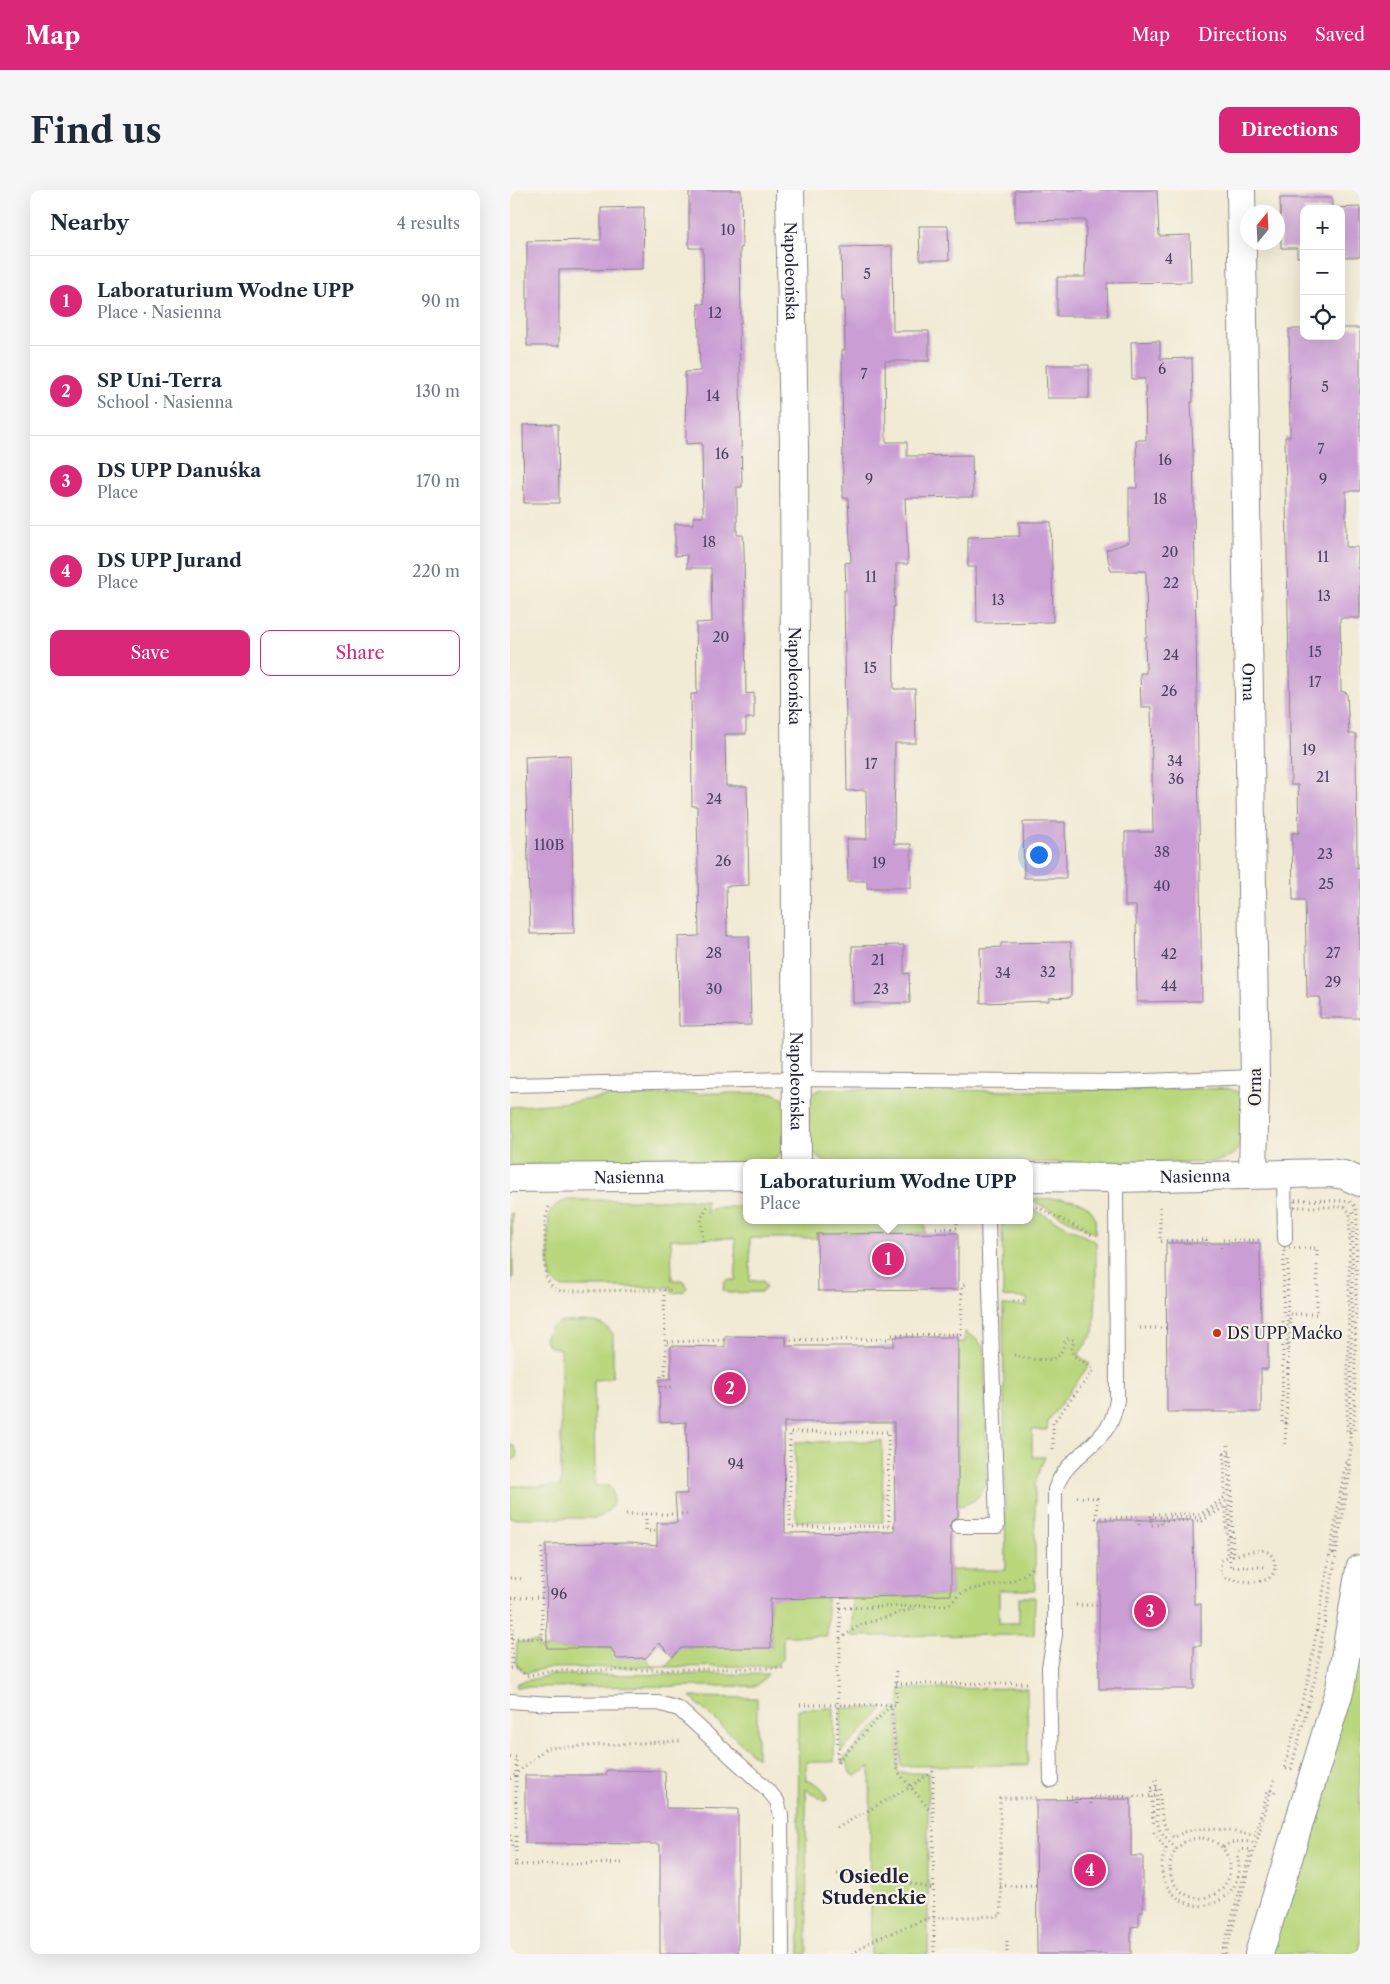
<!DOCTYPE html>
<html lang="en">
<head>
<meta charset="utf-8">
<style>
  :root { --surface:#fff; --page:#f6f6f7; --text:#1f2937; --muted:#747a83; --line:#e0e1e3; --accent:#db2777 }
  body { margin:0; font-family:"Libre Caslon Text",serif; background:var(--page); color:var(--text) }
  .controls { position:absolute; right:15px; top:15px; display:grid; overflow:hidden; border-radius:10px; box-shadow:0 5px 20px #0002 }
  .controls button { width:45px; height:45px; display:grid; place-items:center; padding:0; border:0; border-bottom:1px solid var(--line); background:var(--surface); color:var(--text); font:25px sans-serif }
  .compass { position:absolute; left:730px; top:15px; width:45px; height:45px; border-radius:50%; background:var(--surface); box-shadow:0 5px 20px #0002; rotate:18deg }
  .you { position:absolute; left:528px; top:664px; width:18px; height:18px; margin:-12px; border:4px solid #fff; border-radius:50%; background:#1a73e8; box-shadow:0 0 0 8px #1a73e833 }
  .badge { display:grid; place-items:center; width:32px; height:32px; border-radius:50%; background:var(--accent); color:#fff; font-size:16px; font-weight:700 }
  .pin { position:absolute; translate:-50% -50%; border:2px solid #fff; box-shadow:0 1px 5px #0006 }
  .popup { position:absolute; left:233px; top:969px; width:290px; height:65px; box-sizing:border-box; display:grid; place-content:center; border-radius:10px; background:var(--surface); filter:drop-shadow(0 1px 4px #0005); font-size:16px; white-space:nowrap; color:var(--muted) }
  .popup b { font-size:19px; color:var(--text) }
  .popup::after { content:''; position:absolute; left:50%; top:100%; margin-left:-10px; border:10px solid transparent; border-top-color:var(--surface) }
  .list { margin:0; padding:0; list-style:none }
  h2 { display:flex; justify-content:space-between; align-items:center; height:65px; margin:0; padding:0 20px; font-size:21px }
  h2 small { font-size:16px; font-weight:400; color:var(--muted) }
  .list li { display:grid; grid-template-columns:32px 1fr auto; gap:15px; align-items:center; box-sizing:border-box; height:90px; padding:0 20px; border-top:1px solid var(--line) }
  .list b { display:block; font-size:19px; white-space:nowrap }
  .list p { margin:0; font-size:16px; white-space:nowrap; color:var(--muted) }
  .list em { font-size:16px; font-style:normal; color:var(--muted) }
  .actions { display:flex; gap:10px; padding:15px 20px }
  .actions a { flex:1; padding:11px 0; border:1px solid var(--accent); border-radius:10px; text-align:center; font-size:18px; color:var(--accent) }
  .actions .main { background:var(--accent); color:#fff }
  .icon { flex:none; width:28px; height:28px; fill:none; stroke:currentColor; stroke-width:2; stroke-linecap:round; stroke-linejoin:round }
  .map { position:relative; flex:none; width:850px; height:1764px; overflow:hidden; border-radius:10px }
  header { display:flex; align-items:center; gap:30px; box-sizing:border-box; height:70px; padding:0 25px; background:var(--accent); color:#fff }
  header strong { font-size:24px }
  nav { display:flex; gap:28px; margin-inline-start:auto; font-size:18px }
  .intro { display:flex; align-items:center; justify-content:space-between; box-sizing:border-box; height:120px; padding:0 30px }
  h1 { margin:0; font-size:35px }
  .button { padding:12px 22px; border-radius:10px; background:var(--accent); color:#fff; font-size:18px; font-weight:700 }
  main { display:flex; gap:30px; padding:0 30px }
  aside { flex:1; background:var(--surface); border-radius:10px; box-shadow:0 5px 20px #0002 }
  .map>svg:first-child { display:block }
</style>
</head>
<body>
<header>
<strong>Map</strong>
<nav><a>Map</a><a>Directions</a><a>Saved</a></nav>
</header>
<div class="intro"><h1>Find us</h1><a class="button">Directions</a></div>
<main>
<aside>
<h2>Nearby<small>4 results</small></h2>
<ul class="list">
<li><span class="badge">1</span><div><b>Laboraturium Wodne UPP</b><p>Place · Nasienna</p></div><em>90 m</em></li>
<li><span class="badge">2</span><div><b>SP Uni-Terra</b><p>School · Nasienna</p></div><em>130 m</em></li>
<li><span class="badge">3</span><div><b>DS UPP Danuśka</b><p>Place</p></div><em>170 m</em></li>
<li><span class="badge">4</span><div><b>DS UPP Jurand</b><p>Place</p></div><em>220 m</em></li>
</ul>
<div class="actions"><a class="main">Save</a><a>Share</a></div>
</aside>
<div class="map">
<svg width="850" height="1764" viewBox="0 0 850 1764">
  <rect width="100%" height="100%" fill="#f7f3e8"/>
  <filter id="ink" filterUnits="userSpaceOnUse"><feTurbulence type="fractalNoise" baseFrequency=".02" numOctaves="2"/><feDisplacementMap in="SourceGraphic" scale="10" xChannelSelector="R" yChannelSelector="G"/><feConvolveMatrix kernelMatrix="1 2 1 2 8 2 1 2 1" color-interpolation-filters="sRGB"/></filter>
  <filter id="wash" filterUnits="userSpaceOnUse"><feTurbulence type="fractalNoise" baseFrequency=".0096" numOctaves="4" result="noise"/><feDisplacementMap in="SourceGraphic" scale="20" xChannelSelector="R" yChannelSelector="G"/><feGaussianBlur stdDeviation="1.12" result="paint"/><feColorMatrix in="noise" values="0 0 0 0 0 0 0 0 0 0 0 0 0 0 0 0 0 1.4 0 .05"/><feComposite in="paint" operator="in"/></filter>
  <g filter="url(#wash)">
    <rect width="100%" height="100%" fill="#f1ead4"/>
    <path fill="#bad77e" stroke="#6e7c5c" d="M 672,898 L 721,899 L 731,904 C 731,916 733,944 730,954 C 722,978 682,972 663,972 L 318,973 L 307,967 L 300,959 L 298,905 L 311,899 L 516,901 Z
      M 208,903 L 264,903 L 273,908 L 276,914 L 275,957 L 267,968 L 256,973 L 0,975 L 0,917 L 63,912 L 99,906 Z
      M 519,1009 C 538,1009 578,1004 585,1028 C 586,1033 585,1039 585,1044 Z
      M 59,1010 L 196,1010 L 196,1023 L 204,1017 L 237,1017 L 237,1030 L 415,1030 L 415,1043 L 307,1044 L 307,1048 L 240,1048 L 240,1091 L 253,1091 L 256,1097 L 252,1102 L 218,1103 L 213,1100 L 214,1093 L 217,1090 L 226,1090 L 225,1048 L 161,1049 L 162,1090 L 172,1090 L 176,1093 L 177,1098 L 173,1102 L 162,1103 L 161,1097 L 52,1097 C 47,1095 42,1093 41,1087 C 38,1079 37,1030 40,1023 C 43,1015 51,1012 59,1010 Z
      M 519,1017 L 586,1052 L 586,1101 L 584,1142 L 568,1165 L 580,1174 L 538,1231 L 537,1240 L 522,1240 L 522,1267 L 535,1267 L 528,1284 L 525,1295 L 525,1400 L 489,1400 L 489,1433 L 509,1433 L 509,1407 L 525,1407 L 524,1445 L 342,1446 L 342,1407 L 441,1405 L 441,1380 L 496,1380 L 493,1115 L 517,1116 L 517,1108 L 493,1107 L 492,1030 L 519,1030 Z
      M 0,1023 L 2,1023 L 3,1087 L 0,1095 Z
      M 51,1132 C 70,1132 91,1127 103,1144 L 103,1186 L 97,1189 L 84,1190 L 85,1296 L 99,1296 C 109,1310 100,1323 86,1328 L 0,1328 L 0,1296 L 51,1296 L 51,1159 L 38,1156 L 35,1149 L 40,1138 Z
      M 455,1142 L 465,1148 L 474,1158 L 477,1293 C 471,1306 463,1314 448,1316 L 448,1152 L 455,1152 Z
      M 372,1251 L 373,1332 L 286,1331 L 285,1252 Z
      M 0,1255 L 4,1256 L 7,1262 L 6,1268 L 0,1272 Z
      M 260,1401 L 317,1407 L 317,1446 L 273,1446 L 273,1469 L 265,1476 L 37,1478 L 16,1483 L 6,1475 L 7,1452 L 28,1452 L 28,1458 L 102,1458 L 136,1468 L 141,1476 L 158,1476 L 169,1458 L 261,1457 Z
      M 850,1401 L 850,1764 L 750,1764 Z
      M 258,1484 L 247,1496 L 6,1497 L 7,1493 L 41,1485 Z
      M 517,1498 L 518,1575 L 391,1576 L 390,1499 Z
      M 180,1507 L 247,1508 L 247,1568 Z
      M 324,1518 L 324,1572 L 296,1572 L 296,1591 C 308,1592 315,1599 317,1610 L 314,1611 L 296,1599 L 297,1764 L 290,1764 L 288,1519 Z
      M 331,1518 L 374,1518 L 331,1562 Z
      M 383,1518 L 388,1518 L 388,1583 L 418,1583 L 418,1764 L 361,1764 L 360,1577 L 346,1586 L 340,1583 L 337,1572 L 331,1572 Z"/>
    <g id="blocks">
      <path fill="#ca9ed5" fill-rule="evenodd" d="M 179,0 L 231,0 L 232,58 L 230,58 L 231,133 L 229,134 L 232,297 L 227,297 L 227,345 L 233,345 L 234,359 L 236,504 L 244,503 L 244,528 L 236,528 L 236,544 L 215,544 L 216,596 L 237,596 L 239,695 L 216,696 L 217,746 L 239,746 L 241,835 L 169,836 L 168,747 L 189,746 L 187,616 L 182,616 L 181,504 L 187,504 L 186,433 L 202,432 L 201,378 L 177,378 L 177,365 L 165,366 L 165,334 L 183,334 L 183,327 L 193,327 L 192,253 L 176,254 L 175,182 L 190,181 L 188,114 L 194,114 L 193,58 L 179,58 Z
        M 505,0 L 647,0 L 649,46 L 680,45 L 681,92 L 597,93 L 598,126 L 547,126 L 547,87 L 575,87 L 576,30 L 505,31 Z
        M 770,8 L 822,8 L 822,18 L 850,17 L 850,67 L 831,67 L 831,19 L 794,19 L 794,67 L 787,67 L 787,58 L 771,58 Z
        M 134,17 L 133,79 L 49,80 L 49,156 L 17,156 L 17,51 L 91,50 L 91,18 Z
        M 409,36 L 438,36 L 439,70 L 410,70 Z
        M 382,56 L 383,141 L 419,141 L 419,171 L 375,171 L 376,252 L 397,252 L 397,266 L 462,265 L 463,307 L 395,308 L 398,374 L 386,374 L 386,400 L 384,400 L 385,417 L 383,417 L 384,499 L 405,499 L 406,553 L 385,553 L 384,654 L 401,654 L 401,698 L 357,698 L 357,691 L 338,691 L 337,649 L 357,649 L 356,600 L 337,601 L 334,400 L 336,400 L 335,373 L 341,372 L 338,308 L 333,308 L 332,160 L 335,160 L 334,111 L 332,111 L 331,57 Z
        M 831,138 L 850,138 L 850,301 L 836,301 L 836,357 L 848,357 L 848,378 L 850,378 L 850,428 L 830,428 L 831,501 L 837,503 L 839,544 L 846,544 L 847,678 L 850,678 L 850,828 L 810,828 L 810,807 L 797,807 L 795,710 L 783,710 L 782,643 L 789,643 L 788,595 L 781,595 L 775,247 L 780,247 L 779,139 L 794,139 L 794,146 L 831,146 Z
        M 650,151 L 650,169 L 682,168 L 683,212 L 681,212 L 683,260 L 692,811 L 627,812 L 626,716 L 615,716 L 615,642 L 643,642 L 641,517 L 631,517 L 630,483 L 636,483 L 635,447 L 637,447 L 636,381 L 601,381 L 596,360 L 619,352 L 619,298 L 627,298 L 626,250 L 636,250 L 635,189 L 622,189 L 621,152 Z
        M 536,175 L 579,175 L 579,208 L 537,208 Z
        M 48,234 L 49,313 L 14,313 L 13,235 Z
        M 509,332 L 541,332 L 543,432 L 467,433 L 466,377 L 458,377 L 458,347 L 510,346 Z
        M 60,565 L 64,743 L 20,744 L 15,567 Z
        M 513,632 L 555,632 L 556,688 L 514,688 Z
        M 561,752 L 561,807 L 539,808 L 539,811 L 471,813 L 470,758 L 491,757 L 491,753 Z
        M 394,755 L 394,784 L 399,783 L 400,813 L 343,813 L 342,756 Z
        M 448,1043 L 448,1100 L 308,1101 L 307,1044 Z
        M 656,1053 L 750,1053 L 751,1137 L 758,1137 L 758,1179 L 751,1179 L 751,1222 L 657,1222 Z
        M 215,1146 L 276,1147 L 276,1156 L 384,1156 L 384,1147 L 448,1147 L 448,1327 L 443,1329 L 439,1336 L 442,1342 L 441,1342 L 441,1405 L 260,1409 L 261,1458 L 171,1458 L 163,1467 L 149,1453 L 136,1468 L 107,1469 L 101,1458 L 37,1458 L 36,1354 L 121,1353 L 147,1356 L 147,1333 L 167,1333 L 165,1304 L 177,1304 L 176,1232 L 162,1233 L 161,1231 L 150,1232 L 149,1189 L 161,1189 L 161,1156 L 215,1157 ZM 274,1232 L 384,1232 L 385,1342 L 275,1343 Z
        M 589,1330 L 683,1330 L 684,1414 L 691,1414 L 691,1456 L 684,1456 L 684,1499 L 589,1499 Z
        M 97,1580 L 155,1581 L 156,1618 L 228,1619 L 228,1764 L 150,1764 L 150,1654 L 15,1653 L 15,1585 L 96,1585 Z
        M 621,1609 L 621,1666 L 633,1666 L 633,1722 L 629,1722 L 629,1736 L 621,1737 L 621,1764 L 527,1764 L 526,1610 Z"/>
    </g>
  </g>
  <g filter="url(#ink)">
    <use href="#blocks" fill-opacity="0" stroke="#8a8688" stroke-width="1"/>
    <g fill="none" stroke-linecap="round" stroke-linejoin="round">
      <g stroke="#8a8688" stroke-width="16">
        <path id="service" d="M 0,895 L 287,889 L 608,892 L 745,887
          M 774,984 L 775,1049
          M 448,1336 L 487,1336 L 478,1030
          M 0,1511 L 41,1514 L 148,1513 L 169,1519 L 258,1600 L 267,1611 L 271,1625 L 272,1764
          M 541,1590 L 539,1477 L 545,1445 L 545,1300 C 555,1269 583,1261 599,1235 C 604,1227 605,1219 607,1210 L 606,988"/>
      </g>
      <g stroke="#8a8688" stroke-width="30">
        <g id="minor">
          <path id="s1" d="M 280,0 L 284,257 L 287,973"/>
          <path id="s2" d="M 731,0 L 745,887 L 743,984"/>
          <path id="s3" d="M 519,987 L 606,988 L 820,983 L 834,985 L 850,992"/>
          <path id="s4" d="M 0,988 L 237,986"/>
          <path d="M 749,1764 L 830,1498 L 850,1379"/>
        </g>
      </g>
      <path stroke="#8a8688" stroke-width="3" stroke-dasharray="1 4" stroke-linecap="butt" d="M 785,1010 L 839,1011 L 845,1016 L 847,1023 L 844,1240 L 837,1242 L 840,1023 L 835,1017 L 785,1017 Z
        M 39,1017 L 35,1031 L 35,1079 C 36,1090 41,1099 52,1101 L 162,1100
        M 527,1017 L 584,1046
        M 650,1017 L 650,1051 L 696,1050 L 696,1058
        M 426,1043 L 426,1038 L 447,1038 L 447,1030
        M 193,1051 L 191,1029 L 198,1015
        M 711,1058 L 711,1050 L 752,1050
        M 774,1058 L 807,1058 L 807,1124 L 780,1124 L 776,1233 L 772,1233 Z
        M 154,1100 L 155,1153
        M 503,1111 L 517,1111
        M 630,1138 L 656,1138
        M 451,1144 L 452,1096 L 457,1093
        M 276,1150 L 380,1149 L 380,1145 L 451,1144 L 451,1150
        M 777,1161 L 778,1070
        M 504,1165 C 514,1169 541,1173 549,1165 C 554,1159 553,1151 559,1148 L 564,1150 L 561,1161 L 564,1166 L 584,1179
        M 161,1197 L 151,1197 L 151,1186 L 155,1185 L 156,1152 L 215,1150
        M 840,1253 L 843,1020
        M 775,1254 L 776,1232
        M 718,1255 L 720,1377 L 758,1377
        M 543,1259 L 543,1233 L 583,1181
        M 714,1263 L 721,1263 L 723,1366 C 732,1364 742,1360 750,1360 C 767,1360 771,1385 755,1390 C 745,1394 727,1390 716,1388 L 710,1381 L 711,1371 L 717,1367 L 716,1316 L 692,1331 L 651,1330 L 651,1335 L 641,1335 L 641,1324 L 691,1324 L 715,1307 Z
        M 836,1271 L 841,1277 L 805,1488 L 781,1579 L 774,1579 L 798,1490 Z
        M 567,1307 L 587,1308 L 586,1328 L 629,1327 L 629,1335
        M 116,1324 L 177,1324
        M 136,1324 L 136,1341 L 147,1341
        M 642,1329 L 642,1327 L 682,1327 L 690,1328 L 718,1310
        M 379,1336 L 378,1242 L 280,1242 L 280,1337 L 385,1336
        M 823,1364 L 842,1253
        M 0,1388 L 15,1389
        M 330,1407 L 330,1477
        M 1,1408 L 37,1407
        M 2,1408 L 2,1478
        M 566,1415 L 589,1415
        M 330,1418 L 437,1415 C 444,1413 446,1406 452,1403 C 474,1393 504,1398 521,1378
        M 2,1448 L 32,1449 L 32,1357
        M 330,1449 L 350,1435 L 405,1418
        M 327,1477 L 328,1577
        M 0,1478 L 7,1478 L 17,1486 L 38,1481 L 273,1478
        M 386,1494 L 518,1493
        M 290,1515 L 381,1515 L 387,1578 L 390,1584 L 423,1624
        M 0,1567 L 6,1567 L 6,1675 L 0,1675
        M 328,1571 L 381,1515 L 386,1515 L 386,1478
        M 423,1581 L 424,1764
        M 0,1589 L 36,1558 L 170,1551
        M 646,1590 L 647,1632 L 650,1641 L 666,1659
        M 556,1607 L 566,1607 L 566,1615
        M 581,1614 L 581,1607 L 646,1606
        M 327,1638 L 400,1597 L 422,1582
        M 0,1645 L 4,1660
        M660 1678a30 30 0 1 1 60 0a30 30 0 1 1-60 0Z
        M 713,1657 C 723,1650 734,1651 746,1653
        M 6,1675 L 112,1673
        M 327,1684 L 360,1683 L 423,1699
        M 490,1696 L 526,1695
        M 497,1746 L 497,1764
        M 342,1764 L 361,1751 L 418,1728 L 491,1726 L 490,1608 L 527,1608
        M 712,1764 L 741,1660 C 736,1659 730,1658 728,1665 C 727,1668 729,1673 729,1676 C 730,1694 717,1709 701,1714 C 679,1721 655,1704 652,1682 C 651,1674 653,1666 656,1659 L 644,1642 L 641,1598 L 650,1598 C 651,1617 649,1634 664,1648 C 687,1631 719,1642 745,1645 L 758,1600 L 765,1601 L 764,1604
        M 715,1764 L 764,1590"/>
      <use href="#service" stroke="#fff" stroke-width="14"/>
      <use href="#minor" stroke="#fff" stroke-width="28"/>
    </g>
  </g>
  <circle fill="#c8321e" stroke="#f7f3e8" stroke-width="2" cx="707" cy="1143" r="5"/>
  <g text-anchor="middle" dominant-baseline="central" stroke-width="4.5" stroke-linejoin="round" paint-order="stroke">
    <g font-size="14" fill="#4c4162">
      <text x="218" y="40">10</text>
      <text x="659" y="69">4</text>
      <text x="357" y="84">5</text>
      <text x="205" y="123">12</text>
      <text x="652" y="179">6</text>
      <text x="354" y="184">7</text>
      <text x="815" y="197">5</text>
      <text x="203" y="206">14</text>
      <text x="811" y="259">7</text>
      <text x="212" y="264">16</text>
      <text x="655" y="270">16</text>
      <text x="359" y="289">9</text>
      <text x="813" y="289">9</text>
      <text x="650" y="309">18</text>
      <text x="199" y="352">18</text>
      <text x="660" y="362">20</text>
      <text x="813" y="367">11</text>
      <text x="361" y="387">11</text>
      <text x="661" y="393">22</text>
      <text x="814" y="406">13</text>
      <text x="488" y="410">13</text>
      <text x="211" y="447">20</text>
      <text x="805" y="462">15</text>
      <text x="661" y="465">24</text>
      <text x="360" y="478">15</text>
      <text x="805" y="492">17</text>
      <text x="659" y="501">26</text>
      <text x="799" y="560">19</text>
      <text x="665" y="571">34</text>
      <text x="361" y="574">17</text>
      <text x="813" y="587">21</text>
      <text x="666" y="589">36</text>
      <text x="204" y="609">24</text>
      <text x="39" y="655">110B</text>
      <text x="652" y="662">38</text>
      <text x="815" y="664">23</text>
      <text x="213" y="671">26</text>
      <text x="369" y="673">19</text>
      <text x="816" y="694">25</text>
      <text x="652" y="696">40</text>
      <text x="204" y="763">28</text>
      <text x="823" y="763">27</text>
      <text x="659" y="764">42</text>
      <text x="368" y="770">21</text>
      <text x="538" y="782">32</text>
      <text x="493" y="783">34</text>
      <text x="823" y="792">29</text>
      <text x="659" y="796">44</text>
      <text x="204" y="799">30</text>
      <text x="371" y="799">23</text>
      <text x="226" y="1274">94</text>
      <text x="49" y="1404">96</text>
    </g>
    <g font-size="16" fill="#22223b" stroke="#f7f3e8">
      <text stroke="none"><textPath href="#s1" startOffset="81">Napoleońska</textPath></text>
      <text stroke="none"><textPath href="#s1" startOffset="486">Napoleońska</textPath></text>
      <text stroke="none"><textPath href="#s2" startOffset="492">Orna</textPath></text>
      <text stroke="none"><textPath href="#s1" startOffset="891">Napoleońska</textPath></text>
      <text transform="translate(745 897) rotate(-90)">Orna</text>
      <text stroke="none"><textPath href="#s3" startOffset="166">Nasienna</textPath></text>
      <text stroke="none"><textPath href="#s4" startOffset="119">Nasienna</textPath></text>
    </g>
    <g font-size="16" fill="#22223b" stroke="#f7f3e8" text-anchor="start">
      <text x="717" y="1143">DS UPP Maćko</text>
    </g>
    <g font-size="18" font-weight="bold" fill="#22223b" stroke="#f7f3e8">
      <text x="364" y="1687">Osiedle<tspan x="364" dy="21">Studenckie</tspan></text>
    </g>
  </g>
</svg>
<div class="controls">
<button>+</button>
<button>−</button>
<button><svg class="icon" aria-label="locate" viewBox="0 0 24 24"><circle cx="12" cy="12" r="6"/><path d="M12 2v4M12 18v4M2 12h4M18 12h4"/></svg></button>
</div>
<svg class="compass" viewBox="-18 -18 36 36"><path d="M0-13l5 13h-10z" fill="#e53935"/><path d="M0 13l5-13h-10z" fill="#747a83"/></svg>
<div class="you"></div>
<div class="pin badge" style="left:378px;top:1069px">1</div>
<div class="popup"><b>Laboraturium Wodne UPP</b>Place</div>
<div class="pin badge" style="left:220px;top:1198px">2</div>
<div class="pin badge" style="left:640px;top:1421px">3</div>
<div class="pin badge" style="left:580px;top:1680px">4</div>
</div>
</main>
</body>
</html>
